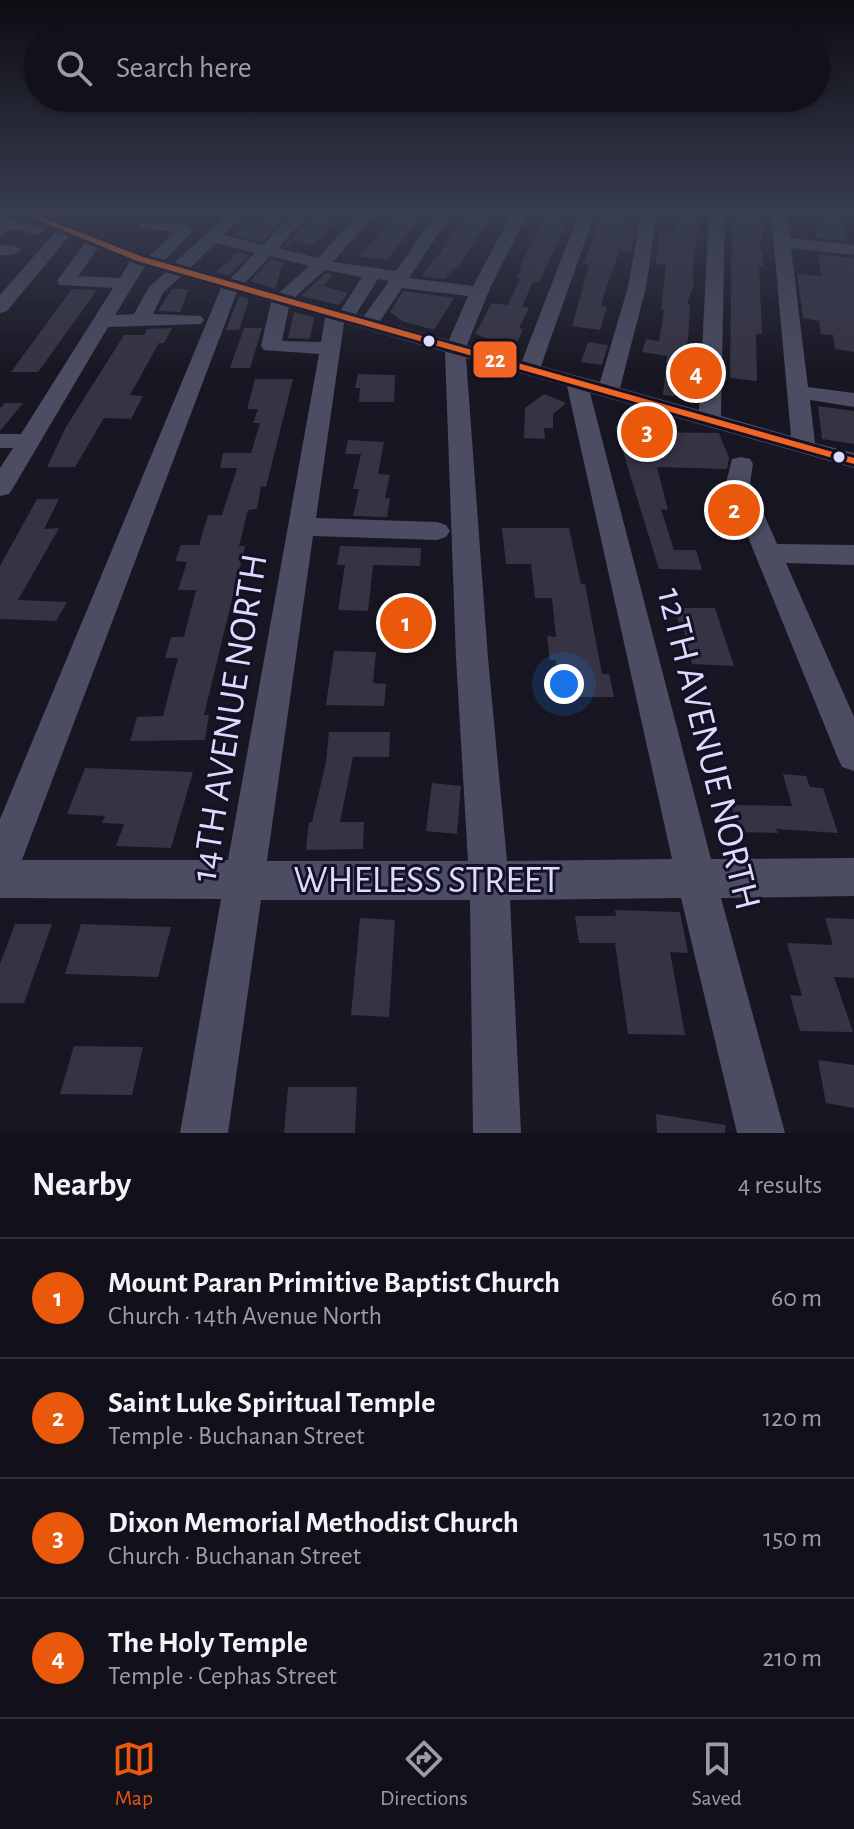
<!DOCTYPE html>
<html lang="en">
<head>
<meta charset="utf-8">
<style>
  :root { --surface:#12101a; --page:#1b1923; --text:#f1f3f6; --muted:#9c9da2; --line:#313039; --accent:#ea580c }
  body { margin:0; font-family:"Alegreya Sans",sans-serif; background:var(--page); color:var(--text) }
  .you { position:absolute; left:564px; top:684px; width:28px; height:28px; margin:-20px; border:6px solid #fff; border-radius:50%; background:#1a73e8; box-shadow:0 0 0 12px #1a73e833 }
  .badge { display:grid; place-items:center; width:52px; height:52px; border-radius:50%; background:var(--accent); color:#fff; font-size:26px; font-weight:700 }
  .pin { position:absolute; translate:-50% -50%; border:4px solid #fff; box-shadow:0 2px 8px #0006 }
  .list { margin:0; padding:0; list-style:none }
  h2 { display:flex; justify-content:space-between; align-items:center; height:104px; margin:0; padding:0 32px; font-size:34px }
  h2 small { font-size:26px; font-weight:400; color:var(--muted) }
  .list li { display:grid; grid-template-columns:52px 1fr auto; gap:24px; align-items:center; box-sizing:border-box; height:120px; padding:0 32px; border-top:2px solid var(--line) }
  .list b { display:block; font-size:30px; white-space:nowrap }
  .list p { margin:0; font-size:26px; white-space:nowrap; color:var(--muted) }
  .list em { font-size:26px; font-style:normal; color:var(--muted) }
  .icon { flex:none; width:44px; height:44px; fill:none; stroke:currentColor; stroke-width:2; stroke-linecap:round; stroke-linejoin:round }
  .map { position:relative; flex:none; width:854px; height:1133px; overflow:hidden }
  .search { position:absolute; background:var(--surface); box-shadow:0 2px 6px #0004; left:24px; right:24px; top:24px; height:88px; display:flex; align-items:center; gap:20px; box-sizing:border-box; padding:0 28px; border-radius:44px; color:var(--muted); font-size:30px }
  .sheet { height:584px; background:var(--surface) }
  nav { display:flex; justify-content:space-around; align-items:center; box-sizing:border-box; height:112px; border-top:2px solid var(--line); background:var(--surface); font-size:22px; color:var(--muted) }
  nav a { display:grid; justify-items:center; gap:4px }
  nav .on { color:var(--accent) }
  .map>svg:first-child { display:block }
</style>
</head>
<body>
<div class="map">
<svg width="854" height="1133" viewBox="0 0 854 1133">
  <rect width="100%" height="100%" fill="#181622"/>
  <path fill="#363444" d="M 269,213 L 287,215 L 262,242 L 235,235 L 254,219 L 261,220 Z
    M 319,213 L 341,213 L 314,245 L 291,239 L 288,247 L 284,246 L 310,218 L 315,218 Z
    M 464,213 L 491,215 L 458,268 L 454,268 L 445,279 L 421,276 L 440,253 Z
    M 602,213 L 630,216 L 624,229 L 635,230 L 631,252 L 620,250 L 606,288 L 601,306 L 607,307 L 600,330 L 572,326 L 589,265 L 583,264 L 598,227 L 594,226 Z
    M 679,213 L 700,215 L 692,272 L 694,283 L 687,304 L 690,305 L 688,340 L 679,379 L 685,380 L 683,397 L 663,395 L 667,356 L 642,352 L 646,339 L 659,341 L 664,310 L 661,310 L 666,265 L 656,264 L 659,233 L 669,234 L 670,230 L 675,230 Z
    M 732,213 L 764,214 L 760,250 L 763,251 L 763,266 L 759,266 L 762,334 L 756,334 L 757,381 L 730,378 Z
    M 820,213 L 843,214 L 844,230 L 849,241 L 816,238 L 814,219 L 820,219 Z
    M 395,215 L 420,218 L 387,260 L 359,257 Z
    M 547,215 L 569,218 L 539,282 L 533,281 L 522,307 L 529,308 L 519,328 L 523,329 L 517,343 L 503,345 L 475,334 L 492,303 L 508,305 L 520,279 L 516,279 L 522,268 L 519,267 Z
    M 238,252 L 249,255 L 229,276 L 216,272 Z
    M 818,254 L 854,258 L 854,352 L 835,349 L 833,335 L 821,334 L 819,321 L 803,318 L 797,274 L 821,276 Z
    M 271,259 L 283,262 L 275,289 L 250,281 Z
    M 326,273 L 333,275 L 323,286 L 348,293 L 339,305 L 301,296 Z
    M 72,289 L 97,290 L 38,372 L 11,372 Z
    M 172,289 L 189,289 L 180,312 L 158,311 Z
    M 403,291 L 433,295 L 454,298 L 434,330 L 402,321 L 390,312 Z
    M 239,296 L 249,299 L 239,330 L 226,330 Z
    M 294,312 L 314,317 L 310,339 L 288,338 Z
    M 172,328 L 164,343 L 159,343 L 130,395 L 143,396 L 131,419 L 104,418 L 75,467 L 47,467 L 66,427 L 124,335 L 144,335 L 147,329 Z
    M 244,328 L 262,328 L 250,368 L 230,368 Z
    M 588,342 L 608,345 L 602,365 L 581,362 Z
    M 358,374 L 395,375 L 394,402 L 359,402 L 360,388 L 355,388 Z
    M 255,379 L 293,379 L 266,487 L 261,486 L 257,509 L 248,510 L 239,546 L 245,546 L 204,715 L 209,715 L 205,740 L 130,741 L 137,717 L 163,716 L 178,658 L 165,658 L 171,637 L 184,637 L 196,590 L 178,590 L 187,562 L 175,561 L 181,545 L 199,545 L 208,515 L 222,515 L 237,468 L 220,468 L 223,453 L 251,453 L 260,423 L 253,423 L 258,409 L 247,409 Z
    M 544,394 L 566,403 L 553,414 L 553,428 L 544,428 L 545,439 L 524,438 L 525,408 Z
    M 5,403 L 23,403 L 0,431 L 0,408 Z
    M 818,406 L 854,411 L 854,444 L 822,439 Z
    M 615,426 L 636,426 L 638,432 L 719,433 L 729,458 L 727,469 L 657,467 L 668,510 L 661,509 L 674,550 L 696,550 L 702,570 L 659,569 Z
    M 348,440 L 384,442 L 378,474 L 390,475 L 385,498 L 390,498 L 387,517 L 353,516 L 359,489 L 353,489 L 361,454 L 345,454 Z
    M 37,499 L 59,499 L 44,529 L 59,528 L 18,600 L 67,602 L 56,621 L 0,619 L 0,566 Z
    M 502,528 L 569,528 L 581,584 L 585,584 L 602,674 L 609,674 L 614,697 L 562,697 L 556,660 L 550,660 L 547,636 L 556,637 L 552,598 L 535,598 L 531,564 L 506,564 Z
    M 340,546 L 421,548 L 420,566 L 373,565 L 368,611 L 338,610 L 345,565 L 337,565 Z
    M 674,608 L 715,608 L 734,666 L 692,664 L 684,629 L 681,629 Z
    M 334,651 L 376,652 L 373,683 L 386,684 L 384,706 L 326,705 Z
    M 329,732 L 390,732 L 389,757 L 353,757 L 340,822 L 364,822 L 363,849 L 306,850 L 309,822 L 312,822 L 326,762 Z
    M 85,768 L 193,772 L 171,848 L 116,846 L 124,824 L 102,823 L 105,816 L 67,814 Z
    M 783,774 L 806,776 L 810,787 L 823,788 L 838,833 L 776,829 L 778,833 L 739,832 L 731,805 L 792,806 Z
    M 432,783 L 461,786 L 457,834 L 426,831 Z
    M 615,910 L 680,912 L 688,953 L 670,952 L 685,1035 L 628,1034 L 615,943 L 579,943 L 575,916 L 616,916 Z
    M 360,918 L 395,920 L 389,1017 L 351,1015 Z
    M 825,918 L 854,919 L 854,978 L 834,977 L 853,1032 L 800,1031 L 790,995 L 802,996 L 787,943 L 833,945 Z
    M 15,924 L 52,924 L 24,1003 L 0,1003 L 0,964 Z
    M 81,924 L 171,927 L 158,977 L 65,974 Z
    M 74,1046 L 143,1047 L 132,1095 L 60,1094 Z
    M 818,1060 L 854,1065 L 854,1108 L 826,1103 Z
    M 288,1087 L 357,1087 L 355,1133 L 284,1133 Z
    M 656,1114 L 726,1125 L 725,1133 L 657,1133 Z"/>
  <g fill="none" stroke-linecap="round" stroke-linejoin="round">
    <path fill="#4c4c63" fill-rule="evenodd" d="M 16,213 L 38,213 L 149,256 L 175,232 L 141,228 L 141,222 L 188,225 L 193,231 L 164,261 L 174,263 L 229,213 L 246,213 L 224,235 L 263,245 L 293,213 L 310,213 L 278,248 L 318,258 L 359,213 L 375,213 L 333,262 L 396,271 L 436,213 L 452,213 L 409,278 L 473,286 L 512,213 L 528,213 L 490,288 L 467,345 L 522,361 L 579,213 L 595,213 L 541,366 L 600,382 L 628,287 L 641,213 L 657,213 L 646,287 L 620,388 L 699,410 L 709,213 L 725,213 L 721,416 L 791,436 L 771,213 L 787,213 L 790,238 L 854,245 L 854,255 L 791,248 L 808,387 L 854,393 L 854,407 L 810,400 L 815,443 L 854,453 L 854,468 L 590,393 L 711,859 L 854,858 L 854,896 L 721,898 L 785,1133 L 737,1133 L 681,898 L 510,900 L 521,1133 L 473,1133 L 470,900 L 261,900 L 228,1133 L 180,1133 L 221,899 L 0,898 L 0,819 L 221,288 L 181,276 L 163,293 L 153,314 L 201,316 L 204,320 L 201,324 L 108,327 L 13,488 L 9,494 L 0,496 L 0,468 L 13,448 L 0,448 L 0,434 L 21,434 L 113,288 L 60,285 L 57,281 L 85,243 L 69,236 L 7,311 L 0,313 L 0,295 L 56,231 ZM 216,243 L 255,253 L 230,279 L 190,268 ZM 98,248 L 130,261 L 120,278 L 78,276 ZM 270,256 L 309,266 L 279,293 L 245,283 ZM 145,266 L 166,272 L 149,287 L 134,314 L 115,315 ZM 325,270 L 362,277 L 341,310 L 295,297 ZM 378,279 L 389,281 L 364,316 L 356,314 ZM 402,288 L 468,296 L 449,340 L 380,321 ZM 237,292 L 271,302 L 261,346 L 264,350 L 319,354 L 228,860 L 22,860 ZM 289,307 L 325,317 L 321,342 L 282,341 ZM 344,323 L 445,352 L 456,658 L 468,861 L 267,861 L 313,536 L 437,540 L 446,537 L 450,531 L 446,525 L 437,522 L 316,518 ZM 466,358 L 567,386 L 672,859 L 507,861 L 488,658 Z
      M 12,219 L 43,227 L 45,230 L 37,235 L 14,229 L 0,236 L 0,224 Z
      M 0,245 L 13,245 L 21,250 L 13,255 L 0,255 Z
      M 741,457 L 750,459 L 753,464 L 750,483 L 777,544 L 854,545 L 854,565 L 786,563 L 854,717 L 854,771 L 842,767 L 837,756 L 726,483 L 732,459 Z"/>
    <path fill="#544d67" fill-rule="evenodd" d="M 0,213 L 15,213 L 0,222 Z"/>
    <g stroke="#141127" stroke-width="6">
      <path id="bus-1" d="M 21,213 L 30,213 L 143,257 L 854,458 L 854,464 L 137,261 Z"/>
    </g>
    <use href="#bus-1" fill="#f26522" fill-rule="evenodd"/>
  </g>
  <linearGradient id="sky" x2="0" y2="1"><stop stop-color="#0d0c13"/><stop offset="0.57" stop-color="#373c4f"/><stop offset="1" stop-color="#373c4f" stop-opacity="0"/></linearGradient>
  <rect width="854" height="372" fill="url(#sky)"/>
  <g fill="#dcdafd" stroke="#141127" stroke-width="3">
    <circle cx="429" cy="341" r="7"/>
    <circle cx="839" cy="457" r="7"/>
  </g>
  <g text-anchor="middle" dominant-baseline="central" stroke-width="6" stroke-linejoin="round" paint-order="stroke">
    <g font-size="38" fill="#dcdafd" stroke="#141127">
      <text transform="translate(230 718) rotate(-81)">14TH AVENUE NORTH</text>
      <text transform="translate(708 749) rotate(76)">12TH AVENUE NORTH</text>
      <text x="427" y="881">WHELESS STREET</text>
    </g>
  </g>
  <rect stroke="#141127" stroke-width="3" x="472" y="340" width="46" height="39" rx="8" fill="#f26522"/>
  <g font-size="22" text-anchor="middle" font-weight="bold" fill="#fff">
    <text x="495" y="367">22</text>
  </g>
</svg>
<div class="you"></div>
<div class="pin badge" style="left:406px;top:623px">1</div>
<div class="pin badge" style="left:734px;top:510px">2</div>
<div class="pin badge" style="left:647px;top:432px">3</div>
<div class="pin badge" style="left:696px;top:373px">4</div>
<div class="search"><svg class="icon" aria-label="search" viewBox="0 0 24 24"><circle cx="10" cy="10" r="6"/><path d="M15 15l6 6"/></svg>Search here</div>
</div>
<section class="sheet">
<h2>Nearby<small>4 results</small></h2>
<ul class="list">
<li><span class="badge">1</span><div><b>Mount Paran Primitive Baptist Church</b><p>Church · 14th Avenue North</p></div><em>60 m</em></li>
<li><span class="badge">2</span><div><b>Saint Luke Spiritual Temple</b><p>Temple · Buchanan Street</p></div><em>120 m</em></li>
<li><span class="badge">3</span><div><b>Dixon Memorial Methodist Church</b><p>Church · Buchanan Street</p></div><em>150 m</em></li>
<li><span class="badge">4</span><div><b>The Holy Temple</b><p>Temple · Cephas Street</p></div><em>210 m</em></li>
</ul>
</section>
<nav>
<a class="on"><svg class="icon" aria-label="map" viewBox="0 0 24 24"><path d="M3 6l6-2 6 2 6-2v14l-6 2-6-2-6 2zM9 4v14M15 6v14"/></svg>Map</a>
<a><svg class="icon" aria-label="directions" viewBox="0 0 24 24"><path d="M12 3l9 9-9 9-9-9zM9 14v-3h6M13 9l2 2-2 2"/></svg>Directions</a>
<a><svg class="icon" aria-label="saved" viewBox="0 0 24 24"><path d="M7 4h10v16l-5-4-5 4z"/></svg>Saved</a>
</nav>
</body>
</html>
